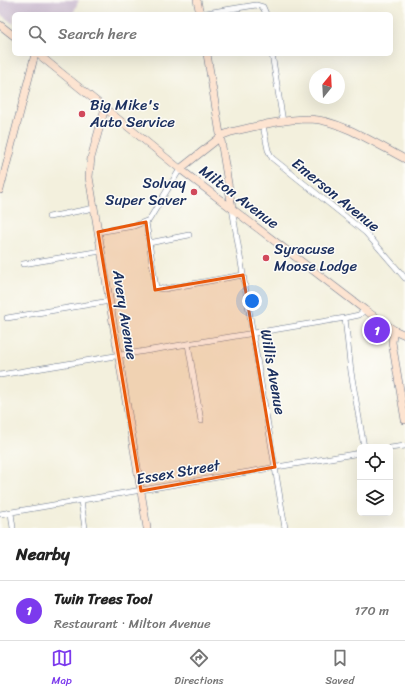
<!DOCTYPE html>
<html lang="en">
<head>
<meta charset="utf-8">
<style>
  :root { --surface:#fff; --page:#f6f6f6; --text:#222; --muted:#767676; --line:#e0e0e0; --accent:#7c3aed }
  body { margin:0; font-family:Sriracha,sans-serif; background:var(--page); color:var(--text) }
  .controls { position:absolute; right:12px; bottom:12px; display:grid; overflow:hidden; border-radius:6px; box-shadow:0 4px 16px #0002 }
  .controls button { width:36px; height:36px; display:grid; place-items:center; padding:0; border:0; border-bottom:1px solid var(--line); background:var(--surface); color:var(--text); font:20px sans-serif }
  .compass { position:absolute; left:309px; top:68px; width:36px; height:36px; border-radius:50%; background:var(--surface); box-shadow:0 4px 16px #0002; rotate:18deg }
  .you { position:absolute; left:252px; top:301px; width:14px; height:14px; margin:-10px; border:3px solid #fff; border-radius:50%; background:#1a73e8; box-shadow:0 0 0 6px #1a73e833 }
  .badge { display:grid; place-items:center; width:26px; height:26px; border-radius:50%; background:var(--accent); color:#fff; font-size:13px; font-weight:700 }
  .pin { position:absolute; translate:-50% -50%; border:2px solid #fff; box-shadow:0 1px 4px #0006 }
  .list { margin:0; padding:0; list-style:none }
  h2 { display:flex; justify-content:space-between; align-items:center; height:52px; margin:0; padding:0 16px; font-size:17px }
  h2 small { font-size:13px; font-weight:400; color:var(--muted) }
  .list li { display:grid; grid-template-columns:26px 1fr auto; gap:12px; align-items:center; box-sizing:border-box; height:60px; padding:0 16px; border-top:1px solid var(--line) }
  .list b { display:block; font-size:15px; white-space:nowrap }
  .list p { margin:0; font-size:13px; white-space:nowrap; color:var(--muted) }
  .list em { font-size:13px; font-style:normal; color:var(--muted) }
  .icon { flex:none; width:22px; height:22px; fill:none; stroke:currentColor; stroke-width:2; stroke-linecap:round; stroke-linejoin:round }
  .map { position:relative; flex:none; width:405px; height:528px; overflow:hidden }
  .search { position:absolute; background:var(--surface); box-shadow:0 4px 16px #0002; left:12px; right:12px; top:12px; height:44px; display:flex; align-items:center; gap:10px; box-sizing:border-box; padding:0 14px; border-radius:6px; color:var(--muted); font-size:15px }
  .sheet { height:112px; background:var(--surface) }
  nav { display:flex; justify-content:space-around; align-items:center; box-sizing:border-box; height:56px; border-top:1px solid var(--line); background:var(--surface); font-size:11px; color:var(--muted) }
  nav a { display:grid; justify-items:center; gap:2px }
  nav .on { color:var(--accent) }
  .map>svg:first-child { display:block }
</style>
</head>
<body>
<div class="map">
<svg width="405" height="528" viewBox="0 0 405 528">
  <rect width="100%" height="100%" fill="#fdfcf7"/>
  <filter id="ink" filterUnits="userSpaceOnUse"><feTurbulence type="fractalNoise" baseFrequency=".025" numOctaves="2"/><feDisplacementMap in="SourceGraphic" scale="8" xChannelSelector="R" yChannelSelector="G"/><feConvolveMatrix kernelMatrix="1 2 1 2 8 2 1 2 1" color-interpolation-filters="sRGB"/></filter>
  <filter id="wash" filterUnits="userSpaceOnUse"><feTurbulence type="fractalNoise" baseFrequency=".012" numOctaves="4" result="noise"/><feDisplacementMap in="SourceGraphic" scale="16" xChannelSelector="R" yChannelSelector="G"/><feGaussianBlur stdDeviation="0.9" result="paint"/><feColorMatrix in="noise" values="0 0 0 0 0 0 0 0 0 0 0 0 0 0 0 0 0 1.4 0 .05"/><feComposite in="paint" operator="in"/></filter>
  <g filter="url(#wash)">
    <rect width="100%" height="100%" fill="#f3f0dd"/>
    <path fill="#cdbed2" d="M 0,0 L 79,0 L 73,14 L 14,14 L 14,24 L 0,14 Z"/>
  </g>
  <g filter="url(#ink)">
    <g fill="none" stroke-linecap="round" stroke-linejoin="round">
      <g stroke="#67738a" stroke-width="6">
        <path id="street" d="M 200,14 L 256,5 L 263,7 L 266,14
          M 272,54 L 283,122
          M 263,126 L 268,150 L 272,158 L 366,233 L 405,278
          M 232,208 L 285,528
          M 49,217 L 94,208
          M 146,222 L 156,288 L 164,289 L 243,275
          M 98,232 L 134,226 L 149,220 L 180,169
          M 149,243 L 189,235
          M 23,264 L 101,251
          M 7,318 L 110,301
          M 345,318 L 351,372 L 364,447
          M 188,344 L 201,421
          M 0,375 L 345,318 L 359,315 L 365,310
          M 390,448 L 405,446
          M 81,501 L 85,528
          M 11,513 L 13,528
          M 0,514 L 360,453"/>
      </g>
      <g stroke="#67738a" stroke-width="8">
        <path id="secondary" d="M 197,0 L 200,14
          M 0,25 L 14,36
          M 38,54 L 180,169 L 365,310 L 394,330 L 405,335
          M 207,54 L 232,208
          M 105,108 L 91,158 L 89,177 L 147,528
          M 180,169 L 223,135 L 231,132 C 256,126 284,119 310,119 C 340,120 378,145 405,159
          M 0,190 L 35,54
          M 394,330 L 392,342 L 405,420"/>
      </g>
      <use href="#street" stroke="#fff" stroke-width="5"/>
      <use href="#secondary" stroke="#fde4d1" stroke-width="7"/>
    </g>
  </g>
  <path fill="#e8590c" fill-opacity="0.2" stroke="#e8590c" stroke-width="3" stroke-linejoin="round" d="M 146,222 L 155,290 L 243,275 L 275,467 L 141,491 L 98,232 Z"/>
  <g fill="#d1495b" stroke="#fdfcf7" stroke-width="1.5">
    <circle cx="82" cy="114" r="4"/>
    <circle cx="194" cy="192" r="4"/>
    <circle cx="266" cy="258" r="4"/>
  </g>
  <g text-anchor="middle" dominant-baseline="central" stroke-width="3" stroke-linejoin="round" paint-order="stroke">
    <g font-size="15" fill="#1b2f5e" stroke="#fdfcf7" text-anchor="start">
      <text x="90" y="105">Big Mike's<tspan x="90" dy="17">Auto Service</tspan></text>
      <text x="186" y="183" text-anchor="end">Solvay<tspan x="186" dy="17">Super Saver</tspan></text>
      <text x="274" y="249">Syracuse<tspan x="274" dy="17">Moose Lodge</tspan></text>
    </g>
    <g font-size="15" fill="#1b2f5e" stroke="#fdfcf7">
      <text transform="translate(336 195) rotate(39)">Emerson Avenue</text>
      <text transform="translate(239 197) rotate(37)">Milton Avenue</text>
      <text transform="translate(125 315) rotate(81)">Avery Avenue</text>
      <text transform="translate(273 372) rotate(80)">Willis Avenue</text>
      <text transform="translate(178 472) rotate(-10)">Essex Street</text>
    </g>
  </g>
</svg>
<div class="controls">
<button><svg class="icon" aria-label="locate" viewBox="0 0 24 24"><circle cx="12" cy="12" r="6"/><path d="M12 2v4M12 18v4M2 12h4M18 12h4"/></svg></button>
<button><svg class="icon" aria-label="layers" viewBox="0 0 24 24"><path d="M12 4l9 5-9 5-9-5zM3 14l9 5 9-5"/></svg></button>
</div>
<svg class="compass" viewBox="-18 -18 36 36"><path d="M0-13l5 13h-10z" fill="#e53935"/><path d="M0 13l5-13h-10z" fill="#767676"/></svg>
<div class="you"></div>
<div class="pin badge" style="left:377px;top:330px">1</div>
<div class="search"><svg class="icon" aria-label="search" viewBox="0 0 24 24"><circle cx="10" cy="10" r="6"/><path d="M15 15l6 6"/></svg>Search here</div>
</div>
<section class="sheet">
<h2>Nearby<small></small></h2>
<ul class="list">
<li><span class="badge">1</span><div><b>Twin Trees Too!</b><p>Restaurant · Milton Avenue</p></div><em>170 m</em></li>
</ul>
</section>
<nav>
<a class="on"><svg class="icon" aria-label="map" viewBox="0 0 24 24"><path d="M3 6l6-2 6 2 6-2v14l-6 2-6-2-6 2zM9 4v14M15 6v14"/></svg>Map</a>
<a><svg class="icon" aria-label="directions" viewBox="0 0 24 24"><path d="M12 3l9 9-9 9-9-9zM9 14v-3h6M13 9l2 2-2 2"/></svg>Directions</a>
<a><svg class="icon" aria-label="saved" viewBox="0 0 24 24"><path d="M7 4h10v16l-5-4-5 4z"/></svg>Saved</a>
</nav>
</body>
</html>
